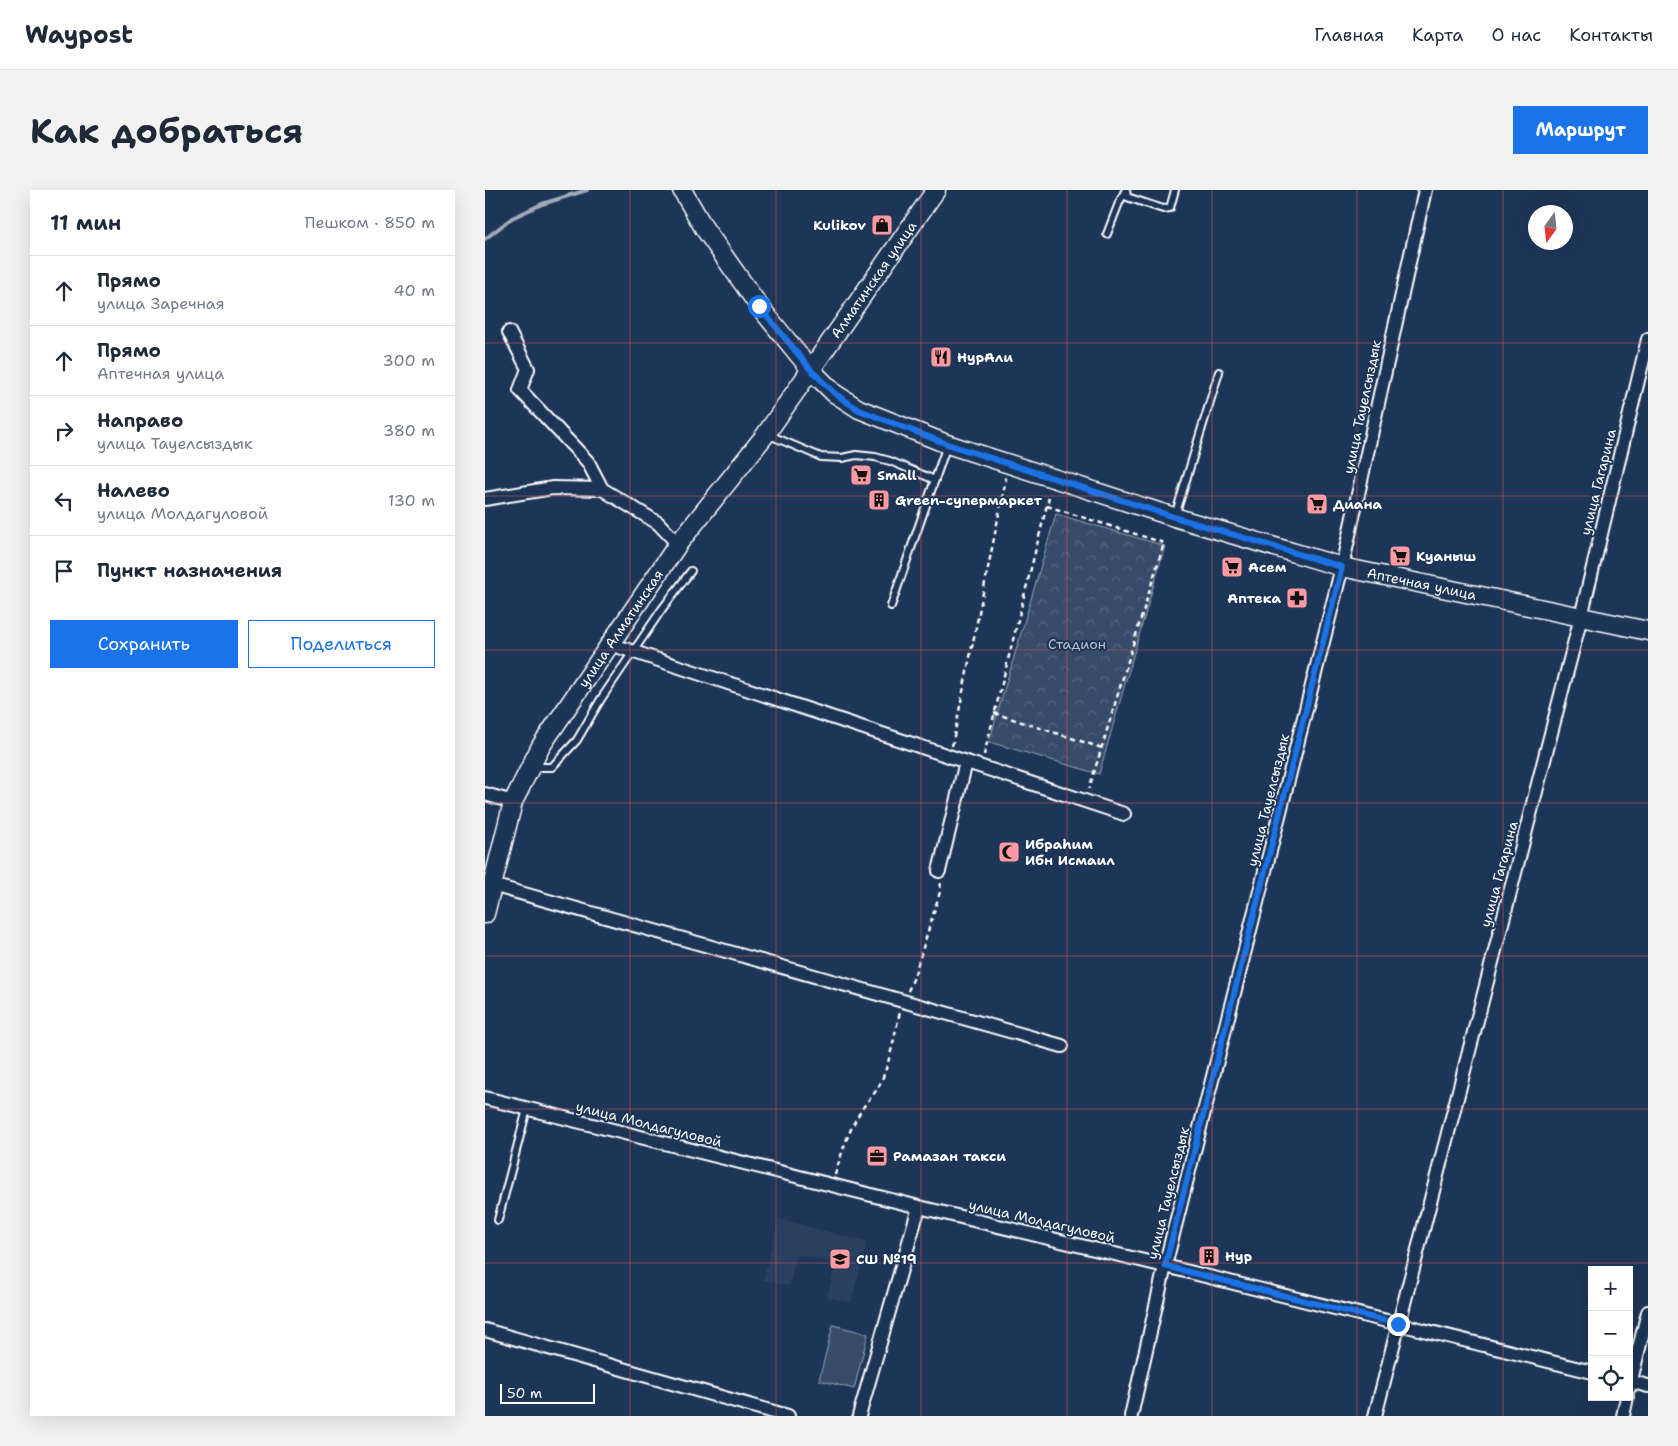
<!DOCTYPE html>
<html lang="ru">
<head>
<meta charset="utf-8">
<style>
  :root { --surface:#fff; --page:#f2f2f3; --text:#1f2937; --muted:#747a83; --line:#e0e1e3; --accent:#1a73e8 }
  body { margin:0; font-family:"Shantell Sans",sans-serif; background:var(--page); color:var(--text) }
  .controls { position:absolute; right:15px; bottom:15px; display:grid; overflow:hidden; border-radius:0px; box-shadow:0 5px 20px #0002 }
  .controls button { width:45px; height:45px; display:grid; place-items:center; padding:0; border:0; border-bottom:1px solid var(--line); background:var(--surface); color:var(--text); font:25px sans-serif }
  .compass { position:absolute; left:1043px; top:15px; width:45px; height:45px; border-radius:50%; background:var(--surface); box-shadow:0 5px 20px #0002; rotate:195deg }
  .scale { position:absolute; left:15px; bottom:12px; width:95px; box-sizing:border-box; padding-left:5px; border:2px solid #fff; border-top:0; font-size:14px; line-height:18px; white-space:nowrap; color:#fff; -webkit-text-stroke:4px #1d3557; paint-order:stroke }
  .stop { position:absolute; width:15px; height:15px; margin:-11px; border:4px solid #1a73e8; border-radius:50%; background:#fff }
  .stop.end { background:#1a73e8; border-color:#fff; box-shadow:0 1px 5px #0008 }
  .list { margin:0; padding:0; list-style:none }
  h2 { display:flex; justify-content:space-between; align-items:center; height:65px; margin:0; padding:0 20px; font-size:21px }
  h2 small { font-size:16px; font-weight:400; color:var(--muted) }
  .list li { display:grid; grid-template-columns:32px 1fr auto; gap:15px; align-items:center; box-sizing:border-box; height:70px; padding:0 20px; border-top:1px solid var(--line) }
  .list b { display:block; font-size:19px; white-space:nowrap }
  .list p { margin:0; font-size:16px; white-space:nowrap; color:var(--muted) }
  .list em { font-size:16px; font-style:normal; color:var(--muted) }
  .actions { display:flex; gap:10px; padding:15px 20px }
  .actions a { flex:1; padding:11px 0; border:1px solid var(--accent); border-radius:0px; text-align:center; font-size:18px; color:var(--accent) }
  .actions .main { background:var(--accent); color:#fff }
  .icon { flex:none; width:28px; height:28px; fill:none; stroke:currentColor; stroke-width:2; stroke-linecap:round; stroke-linejoin:round }
  .map { position:relative; flex:none; width:1163px; height:1226px; overflow:hidden; border-radius:0px }
  header { display:flex; align-items:center; gap:30px; box-sizing:border-box; height:70px; padding:0 25px; background:var(--surface); border-bottom:1px solid var(--line) }
  header strong { font-size:24px }
  nav { display:flex; gap:28px; margin-inline-start:auto; font-size:18px }
  .intro { display:flex; align-items:center; justify-content:space-between; box-sizing:border-box; height:120px; padding:0 30px }
  h1 { margin:0; font-size:35px }
  .button { padding:12px 22px; border-radius:0px; background:var(--accent); color:#fff; font-size:18px; font-weight:700 }
  main { display:flex; gap:30px; padding:0 30px }
  aside { flex:1; background:var(--surface); border-radius:0px; box-shadow:0 5px 20px #0002 }
  .map>svg:first-child { display:block }
</style>
</head>
<body>
<header>
<strong>Waypost</strong>
<nav><a>Главная</a><a>Карта</a><a>О нас</a><a>Контакты</a></nav>
</header>
<div class="intro"><h1>Как добраться</h1><a class="button">Маршрут</a></div>
<main>
<aside>
<h2>11 мин<small>Пешком · 850 m</small></h2>
<ul class="list">
<li><svg class="icon" aria-label="ahead" viewBox="0 0 24 24"><path d="M12 20V5M6 11l6-6 6 6"/></svg><div><b>Прямо</b><p>улица Заречная</p></div><em>40 m</em></li>
<li><svg class="icon" aria-label="ahead" viewBox="0 0 24 24"><path d="M12 20V5M6 11l6-6 6 6"/></svg><div><b>Прямо</b><p>Аптечная улица</p></div><em>300 m</em></li>
<li><svg class="icon" aria-label="right" viewBox="0 0 24 24"><path d="M7 20v-9h11M14 6l5 5-5 5"/></svg><div><b>Направо</b><p>улица Тауелсыздык</p></div><em>380 m</em></li>
<li><svg class="icon" aria-label="left" viewBox="0 0 24 24"><path d="M17 20v-9H6M10 6l-5 5 5 5"/></svg><div><b>Налево</b><p>улица Молдагуловой</p></div><em>130 m</em></li>
<li><svg class="icon" aria-label="arrive" viewBox="0 0 24 24"><path d="M6 21V4h12l-3 4 3 4H6"/></svg><div><b>Пункт назначения</b></div></li>
</ul>
<div class="actions"><a class="main">Сохранить</a><a>Поделиться</a></div>
</aside>
<div class="map">
<svg width="1163" height="1226" viewBox="0 0 1163 1226">
  <defs>
    <pattern id="park-crowns" width="20" height="18" patternUnits="userSpaceOnUse" patternTransform="scale(1.25)"><rect width="20" height="18" fill="#364b69"/><path d="M2 6a3 3 0 1 1 6 0M12 15a3 3 0 1 1 6 0" fill="none" stroke="#546680"/></pattern>
  </defs>
  <rect width="100%" height="100%" fill="#1d3557"/>
  <filter id="ink" filterUnits="userSpaceOnUse"><feTurbulence type="fractalNoise" baseFrequency=".02" numOctaves="2"/><feDisplacementMap in="SourceGraphic" scale="10" xChannelSelector="R" yChannelSelector="G"/><feConvolveMatrix kernelMatrix="1 2 1 2 8 2 1 2 1" color-interpolation-filters="sRGB"/></filter>
  <g filter="url(#ink)">
    <path fill="#2a4161" d="M 294,1029 L 382,1052 L 366,1113 L 342,1107 L 351,1074 L 312,1064 L 304,1096 L 278,1090 Z"/>
    <path fill="#364b69" stroke="#9aa5b4" d="M 348,1135 L 383,1144 L 369,1199 L 334,1190 Z"/>
    <path fill="url(#park-crowns)" stroke="#9aa5b4" d="M 571,324 L 680,356 L 614,584 L 504,552 Z"/>
    <g fill="none" stroke-linecap="round" stroke-linejoin="round">
      <path stroke="#a0aab8" stroke-width="4" d="M 0,49 L 27,28 L 57,14 L 102,0"/>
      <g stroke="#fff" stroke-width="10">
        <path id="lane" d="M 641,0 L 642,7 L 678,19 L 685,18 L 690,0
          M 622,44 L 634,13 L 640,1
          M 282,244 L 336,267 L 357,268 L 371,265 L 390,267 L 405,271 L 450,290
          M 690,326 L 734,182
          M 406,416 L 462,255
          M 49,577 L 67,577 L 92,550 L 116,509 L 177,419 L 206,381
          M 13,1030 L 42,919"/>
      </g>
      <g stroke="#fff" stroke-width="16">
        <path id="street" d="M 24,142 L 43,179 L 35,200 L 103,272 L 117,299
          M 0,309 L 68,298 L 117,299 L 173,333 L 193,354
          M 125,454 L 639,624
          M 0,604 L 28,612
          M 454,681 L 481,572
          M 7,695 L 577,856
          M 0,908 L 434,1017 L 680,1076 L 1107,1182
          M 0,1140 L 303,1226
          M 1144,1191 L 1163,1196
          M 1144,1198 L 1163,1122
          M 374,1226 L 434,1017
          M 646,1226 L 680,1076 L 857,377 L 940,0
          M 890,1226 L 1096,427 L 1163,149
          M 1138,1226 L 1142,1207"/>
      </g>
      <g stroke="#fff" stroke-width="21">
        <g id="secondary">
          <path id="s1" d="M 197,0 L 219,38 L 274,116 L 326,180 L 349,203 L 374,219 L 462,254 L 689,327 L 857,377 L 1163,441"/>
          <path id="s2" d="M 0,724 L 28,612 L 56,556 L 193,354 L 281,244 L 451,0"/>
        </g>
      </g>
      <path stroke="#fff" stroke-width="2.5" stroke-dasharray="5 4" stroke-linecap="butt" d="M 562,316 L 679,353 L 604,599
        M 509,523 L 617,558
        M 467,556 L 521,289 L 519,288
        M 499,565 L 565,303
        M 423,801 L 429,787 L 455,702 L 456,691
        M 350,985 C 357,962 363,941 376,921 C 381,912 389,905 394,896 C 405,874 409,846 415,822"/>
      <use href="#lane" stroke="#1d3557" stroke-width="6"/>
      <use href="#street" stroke="#1d3557" stroke-width="12"/>
      <use href="#secondary" stroke="#1d3557" stroke-width="18"/>
    </g>
  </g>
  <g fill="none" stroke-linecap="round" stroke-linejoin="round" filter="url(#ink)">
    <path stroke="#1a73e8" stroke-width="6" d="M 274,116 L 326,180 L 349,203 L 374,220 L 462,254 L 689,327 L 857,377 L 680,1076 L 913,1134"/>
  </g>
  <path fill="none" stroke="#de5353" stroke-width="1" stroke-opacity="0.55" d="M 145,0 L 145,1226M 291,0 L 291,1226M 436,0 L 436,1226M 582,0 L 582,1226M 727,0 L 727,1226M 872,0 L 872,1226M 1018,0 L 1018,1226M 0,153 L 1163,153M 0,306 L 1163,306M 0,460 L 1163,460M 0,613 L 1163,613M 0,766 L 1163,766M 0,919 L 1163,919M 0,1073 L 1163,1073"/>
  <defs>
    <g id="shop-square" transform="scale(1.125)"><rect x="-9" y="-9" width="18" height="18" rx="4" fill="#ff9aa2" stroke="#1d3557"/><path d="M-5-2.5h2.3a2.7 3.5 0 0 1 5.4 0H5L5.5 6h-11ZM-1.5-2.5h3a1.5 2.3 0 0 0-3 0Z" fill="#111"/></g>
    <g id="restaurant-square" transform="scale(1.125)"><rect x="-9" y="-9" width="18" height="18" rx="4" fill="#ff9aa2" stroke="#1d3557"/><path d="M-5-6h1v4h1v-4h1v4h1v-4h1v5L-1.5 .5V6h-2V.5L-5-1ZM5-6V6H3V1.5H1.5Q1.5-4 5-6Z" fill="#111"/></g>
    <g id="supermarket-square" transform="scale(1.125)"><rect x="-9" y="-9" width="18" height="18" rx="4" fill="#ff9aa2" stroke="#1d3557"/><path d="M-6-5.5h2.5l.6 2H6L4.5 2H-2.5L-4.4-4H-6ZM-1.5 3.2a1.3 1.3 0 1 0 .1 0ZM3 3.2a1.3 1.3 0 1 0 .1 0Z" fill="#111"/></g>
    <g id="building-square" transform="scale(1.125)"><rect x="-9" y="-9" width="18" height="18" rx="4" fill="#ff9aa2" stroke="#1d3557"/><path d="M-4-6H4V6H1V3H-1V6H-4ZM-2.5-4.3h1.7v1.8h-1.7ZM.8-4.3h1.7v1.8H.8ZM-2.5-1h1.7V.8h-1.7ZM.8-1h1.7V.8H.8Z" fill="#111"/></g>
    <g id="pharmacy-square" transform="scale(1.125)"><rect x="-9" y="-9" width="18" height="18" rx="4" fill="#ff9aa2" stroke="#1d3557"/><path d="M-2-6h4v4h4v4h-4v4h-4v-4h-4v-4h4Z" fill="#111"/></g>
    <g id="mosque-square" transform="scale(1.125)"><rect x="-9" y="-9" width="18" height="18" rx="4" fill="#ff9aa2" stroke="#1d3557"/><path d="M3.5-4.9A6 6 0 1 0 3.5 4.9A5 5 0 1 1 3.5-4.9Z" fill="#111"/></g>
    <g id="office-square" transform="scale(1.125)"><rect x="-9" y="-9" width="18" height="18" rx="4" fill="#ff9aa2" stroke="#1d3557"/><path d="M-6-3h4V-5.5h4V-3h4V5H-6ZM-1-4.5V-3h2v-1.5ZM-6 0V1H6V0Z" fill="#111"/></g>
    <g id="school-square" transform="scale(1.125)"><rect x="-9" y="-9" width="18" height="18" rx="4" fill="#ff9aa2" stroke="#1d3557"/><path d="M0-5L7-2L0 1L-7-2ZM-4 1L0 2.5L4 1V4Q0 6-4 4Z" fill="#111"/></g>
  </defs>
  <g fill-rule="evenodd">
    <use href="#shop-square" x="397" y="35"/>
    <use href="#restaurant-square" x="456" y="167"/>
    <use href="#supermarket-square" x="376" y="285"/>
    <use href="#building-square" x="394" y="310"/>
    <use href="#supermarket-square" x="832" y="314"/>
    <use href="#supermarket-square" x="915" y="366"/>
    <use href="#supermarket-square" x="747" y="377"/>
    <use href="#pharmacy-square" x="812" y="408"/>
    <use href="#mosque-square" x="524" y="662"/>
    <use href="#office-square" x="392" y="966"/>
    <use href="#building-square" x="724" y="1066"/>
    <use href="#school-square" x="355" y="1069"/>
  </g>
  <g text-anchor="middle" dominant-baseline="central" stroke-width="4" stroke-linejoin="round" paint-order="stroke">
    <g font-size="14" font-weight="bold" fill="#fff" stroke="#1d3557" text-anchor="start">
      <text x="381" y="35" text-anchor="end">Kulikov</text>
      <text x="472" y="167">НурАли</text>
      <text x="392" y="285">Small</text>
      <text x="410" y="310">Green-супермаркет</text>
      <text x="848" y="314">Диана</text>
      <text x="931" y="366">Куаныш</text>
      <text x="763" y="377">Асем</text>
      <text x="796" y="408" text-anchor="end">Аптека</text>
      <text x="540" y="654">Ибраһим<tspan x="540" dy="16">Ибн Исмаил</tspan></text>
      <text x="408" y="966">Рамазан такси</text>
      <text x="740" y="1066">Нур</text>
      <text x="371" y="1069">СШ №19</text>
    </g>
    <g font-size="14" fill="#fff" stroke="#1d3557">
      <text stroke="none"><textPath href="#s2" startOffset="751">Алматинская улица</textPath></text>
      <text transform="translate(877 217) rotate(-78)">улица Тауелсыздык</text>
      <text transform="translate(1113 292) rotate(-76)">улица Гагарина</text>
      <text stroke="none"><textPath href="#s1" startOffset="874">Аптечная улица</textPath></text>
      <text stroke="none"><textPath href="#s2" startOffset="320">улица Алматинская</textPath></text>
      <text transform="translate(783 610) rotate(-76)">улица Тауелсыздык</text>
      <text transform="translate(1014 684) rotate(-75)">улица Гагарина</text>
      <text transform="translate(164 934) rotate(14)">улица Молдагуловой</text>
      <text transform="translate(683 1003) rotate(-76)">улица Тауелсыздык</text>
      <text transform="translate(557 1031) rotate(13)">улица Молдагуловой</text>
    </g>
    <g font-size="14" fill="#b9c0ca" stroke="#1d3557">
      <text x="592" y="454">Стадион</text>
    </g>
  </g>
</svg>
<div class="controls">
<button>+</button>
<button>−</button>
<button><svg class="icon" aria-label="locate" viewBox="0 0 24 24"><circle cx="12" cy="12" r="6"/><path d="M12 2v4M12 18v4M2 12h4M18 12h4"/></svg></button>
</div>
<svg class="compass" viewBox="-18 -18 36 36"><path d="M0-13l5 13h-10z" fill="#e53935"/><path d="M0 13l5-13h-10z" fill="#747a83"/></svg>
<div class="scale">50 m</div>
<div class="stop" style="left:274px;top:116px"></div>
<div class="stop end" style="left:913px;top:1134px"></div>
</div>
</main>
</body>
</html>
